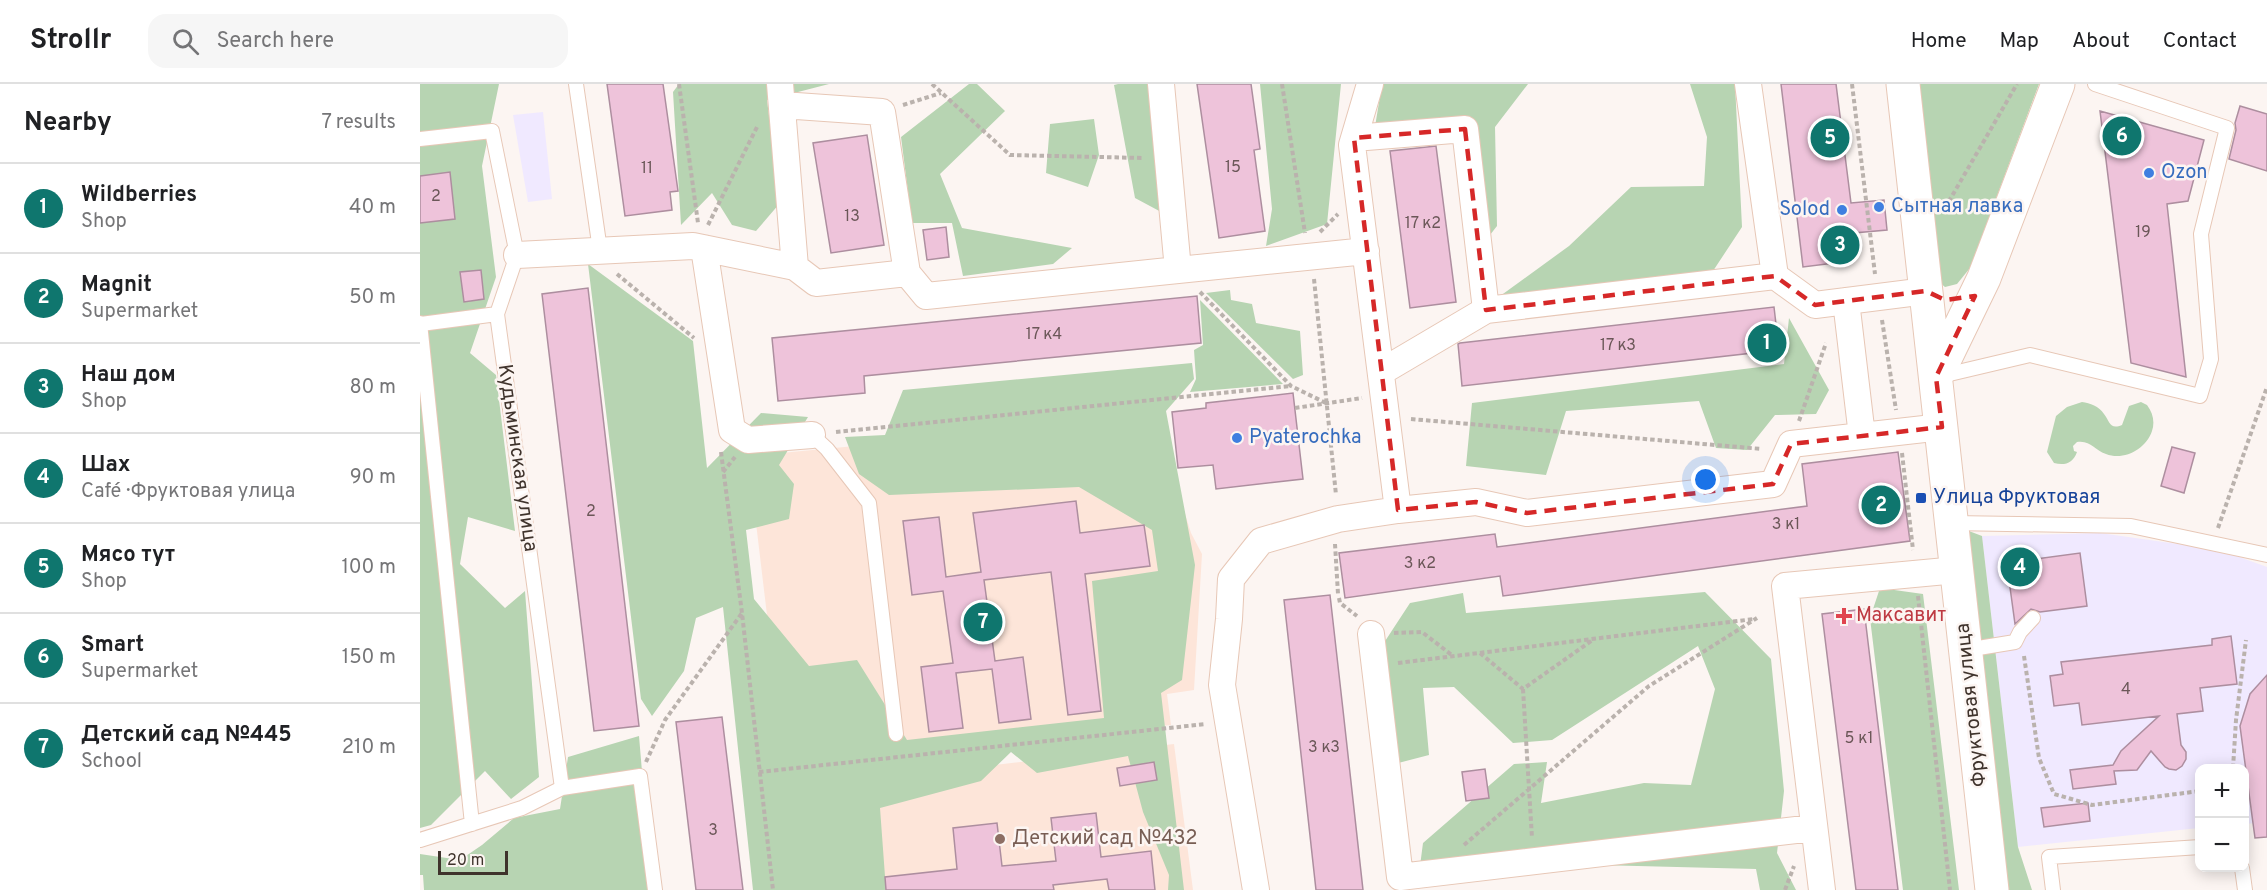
<!DOCTYPE html>
<html lang="en">
<head>
<meta charset="utf-8">
<style>
  :root { --surface:#fff; --page:#f6f6f6; --text:#202124; --muted:#757577; --line:#e0e0e0; --accent:#0f766e }
  body { margin:0; font-family:Overpass,sans-serif; background:var(--page); color:var(--text) }
  .controls { position:absolute; right:18px; bottom:18px; display:grid; overflow:hidden; border-radius:12px; box-shadow:0 3px 15px #0003 }
  .controls button { width:54px; height:54px; display:grid; place-items:center; padding:0; border:0; border-bottom:2px solid var(--line); background:var(--surface); color:var(--text); font:30px sans-serif }
  .scale { position:absolute; left:18px; bottom:15px; width:70px; box-sizing:border-box; padding-left:6px; border:3px solid #3f332c; border-top:0; font-size:16px; line-height:21px; white-space:nowrap; color:#3f332c; -webkit-text-stroke:4px #fcf5f2; paint-order:stroke }
  .you { position:absolute; left:1286px; top:396px; width:21px; height:21px; margin:-15px; border:4px solid #fff; border-radius:50%; background:#1a73e8; box-shadow:0 0 0 9px #1a73e833 }
  .badge { display:grid; place-items:center; width:39px; height:39px; border-radius:50%; background:var(--accent); color:#fff; font-size:20px; font-weight:700 }
  .pin { position:absolute; translate:-50% -50%; border:3px solid #fff; box-shadow:0 2px 6px #0006 }
  .list { margin:0; padding:0; list-style:none }
  h2 { display:flex; justify-content:space-between; align-items:center; height:78px; margin:0; padding:0 24px; font-size:26px }
  h2 small { font-size:20px; font-weight:400; color:var(--muted) }
  .list li { display:grid; grid-template-columns:39px 1fr auto; gap:18px; align-items:center; box-sizing:border-box; height:90px; padding:0 24px; border-top:2px solid var(--line) }
  .list b { display:block; font-size:22px; white-space:nowrap }
  .list p { margin:0; font-size:20px; white-space:nowrap; color:var(--muted) }
  .list em { font-size:20px; font-style:normal; color:var(--muted) }
  .icon { flex:none; width:33px; height:33px; fill:none; stroke:currentColor; stroke-width:2; stroke-linecap:round; stroke-linejoin:round }
  .map { position:relative; flex:none; width:1847px; height:806px; overflow:hidden }
  header { display:flex; align-items:center; gap:36px; box-sizing:border-box; height:84px; padding:0 30px; background:var(--surface); border-bottom:2px solid var(--line) }
  header strong { font-size:28px }
  nav { display:flex; gap:33px; margin-inline-start:auto; font-size:21px }
  .search { width:420px; height:54px; background:var(--page); display:flex; align-items:center; gap:15px; box-sizing:border-box; padding:0 21px; border-radius:18px; color:var(--muted); font-size:22px }
  main { display:flex }
  aside { flex:1; background:var(--surface) }
  .map>svg:first-child { display:block }
</style>
</head>
<body>
<header>
<strong>Strollr</strong>
<div class="search"><svg class="icon" aria-label="search" viewBox="0 0 24 24"><circle cx="10" cy="10" r="6"/><path d="M15 15l6 6"/></svg>Search here</div>
<nav><a>Home</a><a>Map</a><a>About</a><a>Contact</a></nav>
</header>
<main>
<aside>
<h2>Nearby<small>7 results</small></h2>
<ul class="list">
<li><span class="badge">1</span><div><b>Wildberries</b><p>Shop</p></div><em>40 m</em></li>
<li><span class="badge">2</span><div><b>Magnit</b><p>Supermarket</p></div><em>50 m</em></li>
<li><span class="badge">3</span><div><b>Наш дом</b><p>Shop</p></div><em>80 m</em></li>
<li><span class="badge">4</span><div><b>Шах</b><p>Café · Фруктовая улица</p></div><em>90 m</em></li>
<li><span class="badge">5</span><div><b>Мясо тут</b><p>Shop</p></div><em>100 m</em></li>
<li><span class="badge">6</span><div><b>Smart</b><p>Supermarket</p></div><em>150 m</em></li>
<li><span class="badge">7</span><div><b>Детский сад №445</b><p>School</p></div><em>210 m</em></li>
</ul>
</aside>
<div class="map">
<svg width="1847" height="806" viewBox="0 0 1847 806">
  <rect width="100%" height="100%" fill="#fcf5f2"/>
  <path fill="#f0e9ff" d="M 123,28 L 132,115 L 108,118 L 93,31 Z
    M 1680,449 L 1800,466 L 1847,483 L 1847,738 L 1825,740 L 1824,684 L 1780,684 L 1779,744 L 1598,763 L 1562,452 Z"/>
  <path fill="#fde5d9" d="M 735,334 L 771,449 L 782,470 L 774,606 L 747,610 L 751,641 L 365,682 L 328,372 Z
    M 754,660 L 773,806 L 402,806 L 386,703 Z"/>
  <path fill="#b7d4b2" d="M 0,0 L 79,0 L 62,82 L 76,193 L 50,269 L 76,291 L 95,447 L 48,433 L 40,480 L 85,524 L 105,507 L 119,693 L 91,715 L 65,687 L 11,741 L 0,744 Z
    M 259,0 L 409,0 L 347,16 L 360,119 L 336,147 L 312,141 L 292,109 L 261,141 L 253,8 Z
    M 549,0 L 557,0 L 585,27 L 520,90 L 542,144 L 652,164 L 633,180 L 543,192 L 532,139 L 492,139 L 481,53 Z
    M 698,0 L 729,0 L 743,129 L 715,114 L 694,1 Z
    M 840,0 L 921,0 L 907,140 L 846,162 L 852,125 Z
    M 962,0 L 1108,0 L 1075,43 L 1077,142 L 1066,156 L 1033,39 L 953,55 Z
    M 1270,0 L 1315,0 L 1322,143 L 1293,187 L 1076,215 L 1149,162 L 1211,103 L 1284,102 L 1287,53 Z
    M 1497,0 L 1619,0 L 1550,184 L 1537,200 L 1525,203 L 1518,197 Z
    M 674,35 L 679,71 L 668,103 L 626,89 L 630,40 Z
    M 168,180 L 273,257 L 287,384 L 341,329 L 388,333 L 359,381 L 374,400 L 369,435 L 326,446 L 334,515 L 389,582 L 437,576 L 487,656 L 684,634 L 672,497 L 738,487 L 732,446 L 659,403 L 469,411 L 439,390 L 425,353 L 465,351 L 483,306 L 772,279 L 774,295 L 746,327 L 775,481 L 762,596 L 741,609 L 764,806 L 748,806 L 749,791 L 723,728 L 708,672 L 617,689 L 591,668 L 561,697 L 460,724 L 466,806 L 333,806 L 303,523 L 276,534 L 264,587 L 232,632 L 221,615 Z
    M 810,206 L 811,216 L 832,220 L 836,239 L 880,247 L 883,291 L 873,295 L 786,209 Z
    M 780,216 L 863,300 L 770,308 L 776,295 L 774,266 L 783,261 Z
    M 1369,234 L 1409,306 L 1396,330 L 1355,331 L 1327,366 L 1296,364 L 1279,317 L 1146,327 L 1126,391 L 1046,382 L 1052,319 L 1364,280 Z
    M 1662,318 C 1670,319 1679,322 1684,330 C 1690,338 1690,346 1702,341 L 1709,322 L 1721,318 L 1727,321 C 1733,329 1735,338 1732,347 C 1726,365 1704,377 1686,370 C 1674,366 1671,356 1657,358 L 1653,362 L 1654,367 L 1657,368 C 1653,379 1645,382 1634,379 L 1627,368 L 1636,332 L 1647,323 Z
    M 1541,444 L 1562,452 L 1598,763 L 1612,806 L 1584,806 Z
    M 1460,504 L 1503,510 L 1539,806 L 1483,806 L 1450,534 Z
    M 1285,508 L 1351,575 L 1364,707 L 1357,769 L 1376,806 L 1340,806 L 1336,785 L 1178,781 L 1000,782 L 1003,759 L 1094,680 L 1127,678 L 1121,719 L 1224,699 L 1271,701 L 1295,605 L 1278,562 L 1132,656 L 1093,659 L 1034,603 L 1003,604 L 1009,671 L 959,684 L 952,577 L 990,519 L 1043,509 L 1046,529 Z
    M 219,652 L 232,806 L 4,806 L 3,791 L 0,791 L 0,770 L 40,776 L 62,761 L 94,734 L 140,725 L 148,673 Z"/>
  <path fill="#eec3da" stroke="#ad8e9f" stroke-width="1.5" d="M 187,0 L 243,0 L 258,107 L 250,108 L 252,126 L 205,132 Z
    M 777,0 L 831,0 L 840,65 L 834,66 L 845,147 L 799,154 Z
    M 1361,0 L 1416,0 L 1431,119 L 1464,116 L 1467,146 L 1434,149 L 1435,153 L 1427,154 L 1430,177 L 1383,183 Z
    M 1820,22 L 1847,30 L 1847,87 L 1809,75 L 1816,46 L 1815,39 Z
    M 1680,27 L 1784,56 L 1768,117 L 1747,120 L 1766,293 L 1711,279 Z
    M 447,51 L 464,161 L 411,169 L 393,59 Z
    M 1016,62 L 1036,218 L 990,224 L 970,67 Z
    M 30,88 L 35,135 L 0,139 L 0,92 Z
    M 526,143 L 529,173 L 507,176 L 503,146 Z
    M 61,186 L 64,215 L 44,218 L 40,188 Z
    M 168,204 L 219,642 L 174,647 L 122,210 Z
    M 777,212 L 781,259 L 444,292 L 445,309 L 358,317 L 352,254 Z
    M 1354,223 L 1359,266 L 1042,302 L 1038,260 L 1040,259 Z
    M 873,309 L 883,395 L 796,405 L 793,381 L 758,384 L 752,328 L 786,324 L 786,319 Z
    M 1752,363 L 1775,369 L 1764,409 L 1741,402 Z
    M 1478,368 L 1490,457 L 1083,512 L 1080,492 L 925,514 L 919,469 L 1075,450 L 1077,463 L 1387,422 L 1382,380 Z
    M 656,417 L 660,449 L 724,441 L 730,482 L 665,490 L 681,627 L 648,631 L 631,488 L 564,496 L 575,577 L 603,573 L 611,635 L 579,639 L 572,585 L 536,589 L 543,644 L 509,648 L 501,583 L 533,579 L 523,507 L 492,511 L 483,437 L 519,433 L 526,493 L 561,488 L 553,429 Z
    M 1660,469 L 1667,522 L 1620,528 L 1611,525 L 1595,540 L 1586,474 L 1607,471 L 1608,476 Z
    M 910,511 L 923,626 L 943,806 L 896,806 L 864,516 Z
    M 1444,525 L 1478,806 L 1436,806 L 1402,530 Z
    M 1811,552 L 1817,600 L 1780,604 L 1783,627 L 1757,630 L 1761,661 L 1766,668 L 1766,675 L 1762,682 L 1756,686 L 1749,685 L 1745,683 L 1731,667 L 1717,686 L 1694,687 L 1696,700 L 1653,705 L 1650,686 L 1693,681 L 1701,667 L 1739,632 L 1662,641 L 1659,619 L 1634,622 L 1630,592 L 1643,590 L 1641,578 L 1792,561 L 1792,555 Z
    M 1847,591 L 1847,753 L 1835,754 L 1820,642 L 1830,610 Z
    M 302,633 L 323,806 L 276,806 L 256,638 Z
    M 734,678 L 737,696 L 700,702 L 697,684 Z
    M 1065,685 L 1069,714 L 1046,717 L 1042,688 Z
    M 1668,719 L 1670,737 L 1624,743 L 1621,724 Z
    M 676,729 L 681,773 L 731,767 L 735,806 L 689,806 L 687,795 L 633,801 L 634,806 L 466,806 L 465,793 L 537,785 L 533,744 L 577,739 L 582,782 L 636,777 L 631,734 Z"/>
  <g fill="none" stroke-linecap="round" stroke-linejoin="round">
    <g stroke="#e7c7b6" stroke-width="16">
      <path id="lane" d="M 156,0 L 180,166
        M 0,55 L 72,47 L 97,171 L 77,230 L 142,704
        M 0,239 L 52,740
        M 1,240 L 77,230
        M 1521,292 L 1610,271 L 1780,312 L 1791,275 L 1781,150 L 1807,44 L 1675,0
        M 392,351 L 407,365 L 449,419 L 476,650
        M 1532,439 L 1711,442 L 1847,471
        M 1546,566 L 1595,558 L 1600,548 L 1613,534
        M 0,756 L 102,724 L 142,704 L 220,692 L 235,806
        M 1822,784 L 1825,806
        M 1633,806 L 1629,773 L 1780,763"/>
    </g>
    <g stroke="#e7c7b6" stroke-width="28">
      <path id="street" d="M 360,0 L 375,183
        M 741,0 L 758,186 L 946,167
        M 950,0 L 932,61 L 978,426
        M 1328,0 L 1355,192 L 1395,221 L 1506,207
        M 362,21 L 462,28 L 487,189
        M 934,54 L 1045,45 L 1066,226 L 1355,192
        M 284,164 L 312,346 L 328,356 L 392,351
        M 97,171 L 273,162 L 375,183 L 396,199 L 487,189 L 506,212 L 758,186
        M 1426,217 L 1442,352
        M 961,288 L 1066,226
        M 951,550 L 980,793 L 1393,744
        M 836,806 L 802,601 L 809,535 L 811,495 L 841,457 L 918,435 L 978,426 L 1056,418 L 1107,429 L 1353,400 L 1371,360 L 1522,343
        M 1402,806 L 1365,502 L 1537,486"/>
    </g>
    <g stroke="#e7c7b6" stroke-width="35">
      <path id="secondary" d="M 1483,0 L 1572,806
        M 1516,293 L 1564,194 L 1638,0"/>
    </g>
    <path stroke="#bab2ad" stroke-width="4" stroke-dasharray="4.5 3" stroke-linecap="butt" d="M 259,0 L 278,139
      M 512,0 L 590,71 L 723,74
      M 862,0 L 885,149
      M 1432,0 L 1455,190
      M 483,21 L 521,9
      M 1525,124 L 1597,0
      M 288,141 L 338,41
      M 900,148 L 918,130
      M 197,190 L 274,254
      M 894,195 L 916,411
      M 780,208 L 871,302 L 906,319
      M 1462,236 L 1476,326
      M 875,324 L 942,314
      M 991,335 L 1342,365
      M 1379,337 L 1406,259
      M 416,348 L 871,302
      M 301,368 L 322,529 L 353,806
      M 1482,369 L 1493,466
      M 303,388 L 315,373
      M 1798,444 L 1847,303
      M 915,460 L 918,510
      M 1498,512 L 1530,806
      M 919,514 L 920,519 L 937,532
      M 974,549 L 1002,548 L 1033,572
      M 1060,569 L 1103,605 L 1174,555
      M 1604,572 L 1619,674 L 1634,710 L 1672,721 L 1780,707
      M 978,579 L 1334,535
      M 1103,605 L 1112,754
      M 226,678 L 245,636 L 322,529
      M 1813,684 L 1816,636 L 1826,556
      M 339,688 L 786,640
      M 1044,761 L 1229,602 L 1337,534
      M 1365,806 L 1374,782"/>
    <use href="#lane" stroke="#fff" stroke-width="14"/>
    <use href="#street" stroke="#fff" stroke-width="26"/>
    <use href="#secondary" stroke="#fff" stroke-width="33"/>
  </g>
  <path fill="none" stroke="#d62828" stroke-width="4.5" stroke-dasharray="12 8" stroke-linejoin="round" d="M 1045,45 L 1066,226 L 1355,192 L 1395,221 L 1506,207 L 1525,216 L 1555,212 L 1516,293 L 1522,343 L 1371,360 L 1353,400 L 1107,429 L 1056,418 L 978,426 L 934,54 Z"/>
  <g fill="#3f7fe0" stroke="#fcf5f2" stroke-width="2">
    <circle cx="1729" cy="89" r="6"/>
    <circle cx="1459" cy="123" r="6"/>
    <circle cx="1422" cy="126" r="6"/>
    <circle cx="817" cy="354" r="6"/>
  </g>
  <rect fill="#1a4fb4" stroke="#fcf5f2" stroke-width="2" x="1495" y="408" width="12" height="12" rx="3"/>
  <path fill="#e0444e" stroke="#fcf5f2" stroke-width="2" d="M1421 523h6v6h6v6h-6v6h-6v-6h-6v-6h6z"/>
  <circle fill="#8d6e63" stroke="#fcf5f2" stroke-width="2" cx="580" cy="755" r="6"/>
  <g text-anchor="middle" dominant-baseline="central" stroke-width="5" stroke-linejoin="round" paint-order="stroke">
    <g font-size="16" fill="#6b5758">
      <text x="813" y="84">15</text>
      <text x="227" y="85">11</text>
      <text x="16" y="113">2</text>
      <text x="432" y="133">13</text>
      <text x="1003" y="140">17 к2</text>
      <text x="1723" y="149">19</text>
      <text x="624" y="251">17 к4</text>
      <text x="1198" y="262">17 к3</text>
      <text x="171" y="428">2</text>
      <text x="1366" y="441">3 к1</text>
      <text x="1000" y="480">3 к2</text>
      <text x="1706" y="606">4</text>
      <text x="1439" y="655">5 к1</text>
      <text x="904" y="664">3 к3</text>
      <text x="293" y="747">3</text>
    </g>
    <g font-size="20" fill="#366cbe" stroke="#fcf5f2" text-anchor="start">
      <text x="1741" y="89">Ozon</text>
      <text x="1471" y="123">Сытная лавка</text>
      <text x="1410" y="126" text-anchor="end">Solod</text>
      <text x="829" y="354">Pyaterochka</text>
    </g>
    <g font-size="20" fill="#3f332c" stroke="#fcf5f2">
      <text transform="translate(97 374) rotate(82)">Кудьминская улица</text>
      <text transform="translate(1552 621) rotate(-96)">Фруктовая улица</text>
    </g>
    <g font-size="20" fill="#164399" stroke="#fcf5f2" text-anchor="start">
      <text x="1513" y="414">Улица Фруктовая</text>
    </g>
    <g font-size="20" fill="#be3a42" stroke="#fcf5f2" text-anchor="start">
      <text x="1436" y="532">Максавит</text>
    </g>
    <g font-size="20" fill="#785e54" stroke="#fcf5f2" text-anchor="start">
      <text x="592" y="755">Детский сад №432</text>
    </g>
  </g>
</svg>
<div class="controls">
<button>+</button>
<button>−</button>
</div>
<div class="scale">20 m</div>
<div class="you"></div>
<div class="pin badge" style="left:1347px;top:259px">1</div>
<div class="pin badge" style="left:1461px;top:421px">2</div>
<div class="pin badge" style="left:1420px;top:161px">3</div>
<div class="pin badge" style="left:1600px;top:483px">4</div>
<div class="pin badge" style="left:1410px;top:54px">5</div>
<div class="pin badge" style="left:1702px;top:52px">6</div>
<div class="pin badge" style="left:563px;top:538px">7</div>
</div>
</main>
</body>
</html>
